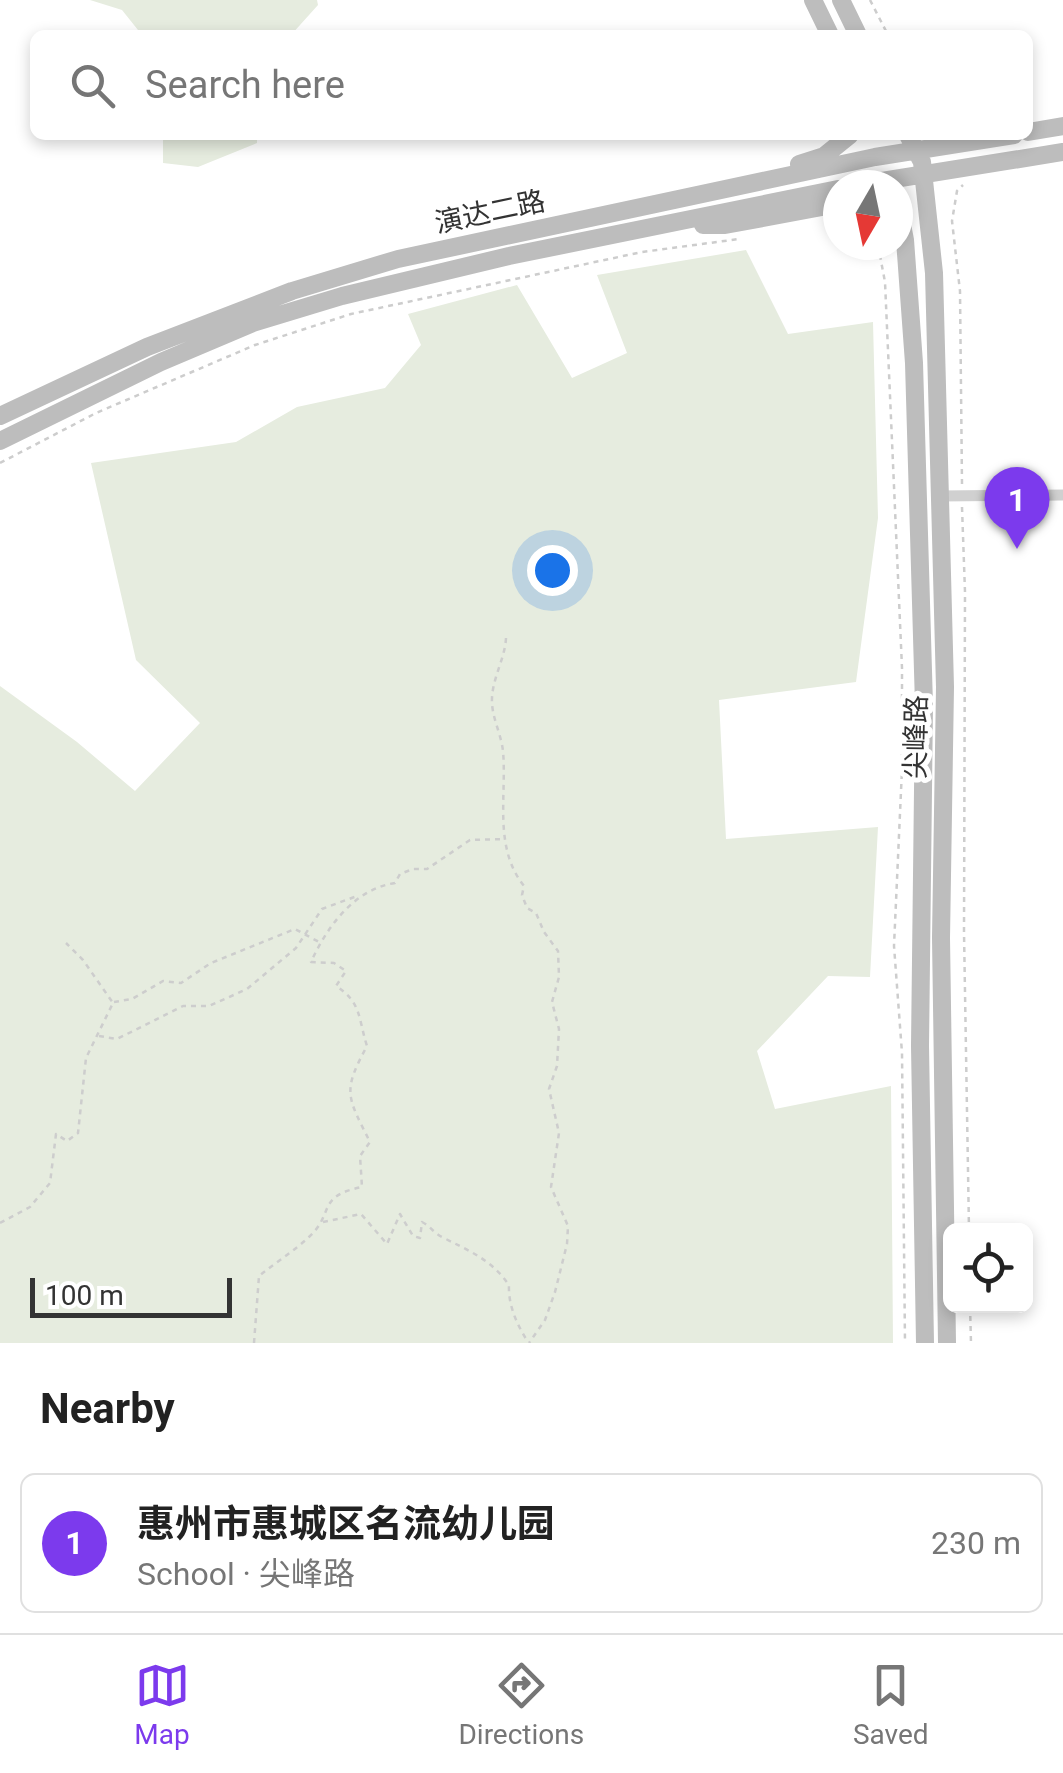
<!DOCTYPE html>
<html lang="en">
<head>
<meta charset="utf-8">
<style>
  :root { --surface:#fff; --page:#f2f2f2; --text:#222; --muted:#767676; --line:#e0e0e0; --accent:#7c3aed }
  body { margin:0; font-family:Roboto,"Noto Sans SC",sans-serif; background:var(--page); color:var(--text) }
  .controls { position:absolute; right:30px; bottom:30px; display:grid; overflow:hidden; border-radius:15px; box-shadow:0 5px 15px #0003 }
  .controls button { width:90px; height:90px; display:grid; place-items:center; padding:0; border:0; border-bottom:2px solid var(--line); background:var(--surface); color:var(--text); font:50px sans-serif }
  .compass { position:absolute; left:823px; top:170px; width:90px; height:90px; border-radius:50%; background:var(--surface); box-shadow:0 5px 15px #0003; rotate:189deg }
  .scale { position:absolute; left:30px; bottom:25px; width:202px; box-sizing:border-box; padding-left:10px; border:5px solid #333; border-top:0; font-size:28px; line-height:35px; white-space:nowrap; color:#333; -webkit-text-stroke:8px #fff; paint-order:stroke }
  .you { position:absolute; left:552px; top:570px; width:35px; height:35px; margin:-25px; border:8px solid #fff; border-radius:50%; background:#1a73e8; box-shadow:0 0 0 15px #1a73e833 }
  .badge { display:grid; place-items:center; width:65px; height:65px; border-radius:50%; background:var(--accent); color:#fff; font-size:32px; font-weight:700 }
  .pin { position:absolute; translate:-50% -82px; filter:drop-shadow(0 2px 5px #0008) }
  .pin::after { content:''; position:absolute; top:52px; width:35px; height:30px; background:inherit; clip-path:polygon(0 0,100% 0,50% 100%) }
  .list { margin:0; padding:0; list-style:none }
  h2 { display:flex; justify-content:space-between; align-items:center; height:130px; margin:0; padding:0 40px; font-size:42px }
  h2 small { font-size:32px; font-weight:400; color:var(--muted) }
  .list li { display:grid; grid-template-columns:65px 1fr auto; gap:30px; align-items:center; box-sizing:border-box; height:140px; margin:0 20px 20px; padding:0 20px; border:2px solid var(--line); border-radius:15px }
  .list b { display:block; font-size:38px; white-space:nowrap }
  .list p { margin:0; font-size:32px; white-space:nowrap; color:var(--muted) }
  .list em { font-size:32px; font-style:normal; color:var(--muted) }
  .icon { flex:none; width:55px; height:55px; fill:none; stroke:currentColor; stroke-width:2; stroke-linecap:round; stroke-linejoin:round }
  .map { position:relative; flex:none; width:1063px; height:1343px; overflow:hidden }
  .search { position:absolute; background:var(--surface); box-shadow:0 5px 15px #0003; left:30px; right:30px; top:30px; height:110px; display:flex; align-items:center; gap:25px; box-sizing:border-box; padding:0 35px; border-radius:15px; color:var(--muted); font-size:38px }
  .sheet { height:290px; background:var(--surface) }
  nav { display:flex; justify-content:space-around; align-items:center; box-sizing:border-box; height:140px; border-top:2px solid var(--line); background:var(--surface); font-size:28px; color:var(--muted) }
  nav a { display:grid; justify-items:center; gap:5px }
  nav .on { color:var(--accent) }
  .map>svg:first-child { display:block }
</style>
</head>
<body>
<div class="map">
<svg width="1063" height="1343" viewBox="0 0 1063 1343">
  <rect width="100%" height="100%" fill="#fff"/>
  <path fill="#e6ecdf" d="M 90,0 L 317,0 L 318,5 L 291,35 L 142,35 L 122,10 Z
    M 163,135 L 257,135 L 257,143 L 198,167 L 163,163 Z
    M 746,250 L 788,334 L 873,322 L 878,518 L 856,682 L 719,700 L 726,839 L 878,827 L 870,977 L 828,976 L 757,1051 L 775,1109 L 891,1086 L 893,1343 L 0,1343 L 0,686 L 77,742 L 135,791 L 200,723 L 136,660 L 91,463 L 236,442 L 297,407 L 385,388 L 421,345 L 408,314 L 517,285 L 572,378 L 627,353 L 597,275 Z"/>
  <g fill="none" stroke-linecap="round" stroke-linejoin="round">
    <path stroke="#cdcdcd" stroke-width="2.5" stroke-dasharray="5 5" stroke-linecap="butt" d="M 870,0 L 888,35
      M 878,245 L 885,282 L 902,668 L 902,769 L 894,946 L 902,1053 L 905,1343
      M 0,463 L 96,413 L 255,345 L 351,314 L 642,252 L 739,239
      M 962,484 L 960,291 L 952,221 L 957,191 L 963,185
      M 962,507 L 965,592 L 964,932 L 969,1230
      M 506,638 C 505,658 493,677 492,698 C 491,716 501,733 503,751 C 507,796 493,847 524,886 L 522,895 L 527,908 L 536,913 L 544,932 L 558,951 L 559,977 L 552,1002 L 559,1029 L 557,1066 L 549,1089 L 559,1133 L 551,1187 L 568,1226 L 567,1244 L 555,1292 L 545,1320 L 529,1343
      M 114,1002 L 132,999 L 163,981 L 181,983 L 211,963 L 295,929 L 319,942
      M 99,1036 L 117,1039 L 183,1006 L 209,1006 L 247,989 L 296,948 L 322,909 L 357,896
      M 323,1222 L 361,1214 L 387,1244 L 400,1214 L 413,1236 L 420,1238 L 422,1222 C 430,1226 434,1233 442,1237 C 469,1251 491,1259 509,1285 C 508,1305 517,1325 528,1342
      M 0,1223 L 30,1207 L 50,1183 L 56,1134 L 67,1141 L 78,1133 L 86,1058 L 113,1003 L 83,960 L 66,943
      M 970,1306 L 971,1343
      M 254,1343 L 259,1276 C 275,1263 294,1251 309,1237 C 335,1213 316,1196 362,1187 L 360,1156 L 370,1142 C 347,1096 342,1092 367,1046 C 358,1018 362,1003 336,986 L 346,971 L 334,963 L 311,962 C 327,927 354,889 395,883 L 400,874 L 413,869 L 427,869 L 470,840 L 505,839"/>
    <path stroke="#d0d0d0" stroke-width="11" d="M 940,496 L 1063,495"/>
    <path stroke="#bdbdbd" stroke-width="18" d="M 813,0 L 830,35
      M 841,0 L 858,35
      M 1028,132 L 1063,126
      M 908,135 L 922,162 L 934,273 L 945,687 L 941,938 L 947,1343
      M 799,164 L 824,156 L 850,135
      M 857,185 L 1063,152
      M 898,204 L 905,240 L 914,363 L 924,705 L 920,1046 L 925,1343
      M 703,225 L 725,225 L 838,204
      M 0,416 L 147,347 L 292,291 L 398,259 L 875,157 L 1014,135
      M 0,441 L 161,362 L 253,323 L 342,296 L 509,256 L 838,189"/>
  </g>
  <g text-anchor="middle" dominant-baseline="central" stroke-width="10" stroke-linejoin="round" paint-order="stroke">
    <g font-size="28" fill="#333" stroke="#fff">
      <text transform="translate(490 212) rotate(-12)">演达二路</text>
      <text transform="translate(916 737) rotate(-89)">尖峰路</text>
    </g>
  </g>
</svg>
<div class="controls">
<button><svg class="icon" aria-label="locate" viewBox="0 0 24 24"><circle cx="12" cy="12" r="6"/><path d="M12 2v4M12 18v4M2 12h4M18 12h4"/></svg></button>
</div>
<svg class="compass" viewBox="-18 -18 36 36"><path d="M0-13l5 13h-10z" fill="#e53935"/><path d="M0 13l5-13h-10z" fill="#767676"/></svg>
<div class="scale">100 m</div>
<div class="you"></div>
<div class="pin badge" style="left:1017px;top:549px">1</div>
<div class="search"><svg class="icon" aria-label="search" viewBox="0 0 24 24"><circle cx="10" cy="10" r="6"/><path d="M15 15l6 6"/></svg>Search here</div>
</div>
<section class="sheet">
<h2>Nearby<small></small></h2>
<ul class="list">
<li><span class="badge">1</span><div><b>惠州市惠城区名流幼儿园</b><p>School · 尖峰路</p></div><em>230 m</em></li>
</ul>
</section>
<nav>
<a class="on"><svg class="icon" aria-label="map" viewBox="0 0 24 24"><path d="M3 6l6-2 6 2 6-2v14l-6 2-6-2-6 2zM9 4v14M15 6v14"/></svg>Map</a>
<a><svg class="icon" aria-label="directions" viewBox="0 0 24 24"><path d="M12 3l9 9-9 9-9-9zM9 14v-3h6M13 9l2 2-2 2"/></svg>Directions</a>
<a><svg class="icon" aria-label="saved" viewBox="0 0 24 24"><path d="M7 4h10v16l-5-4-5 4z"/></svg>Saved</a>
</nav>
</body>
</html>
